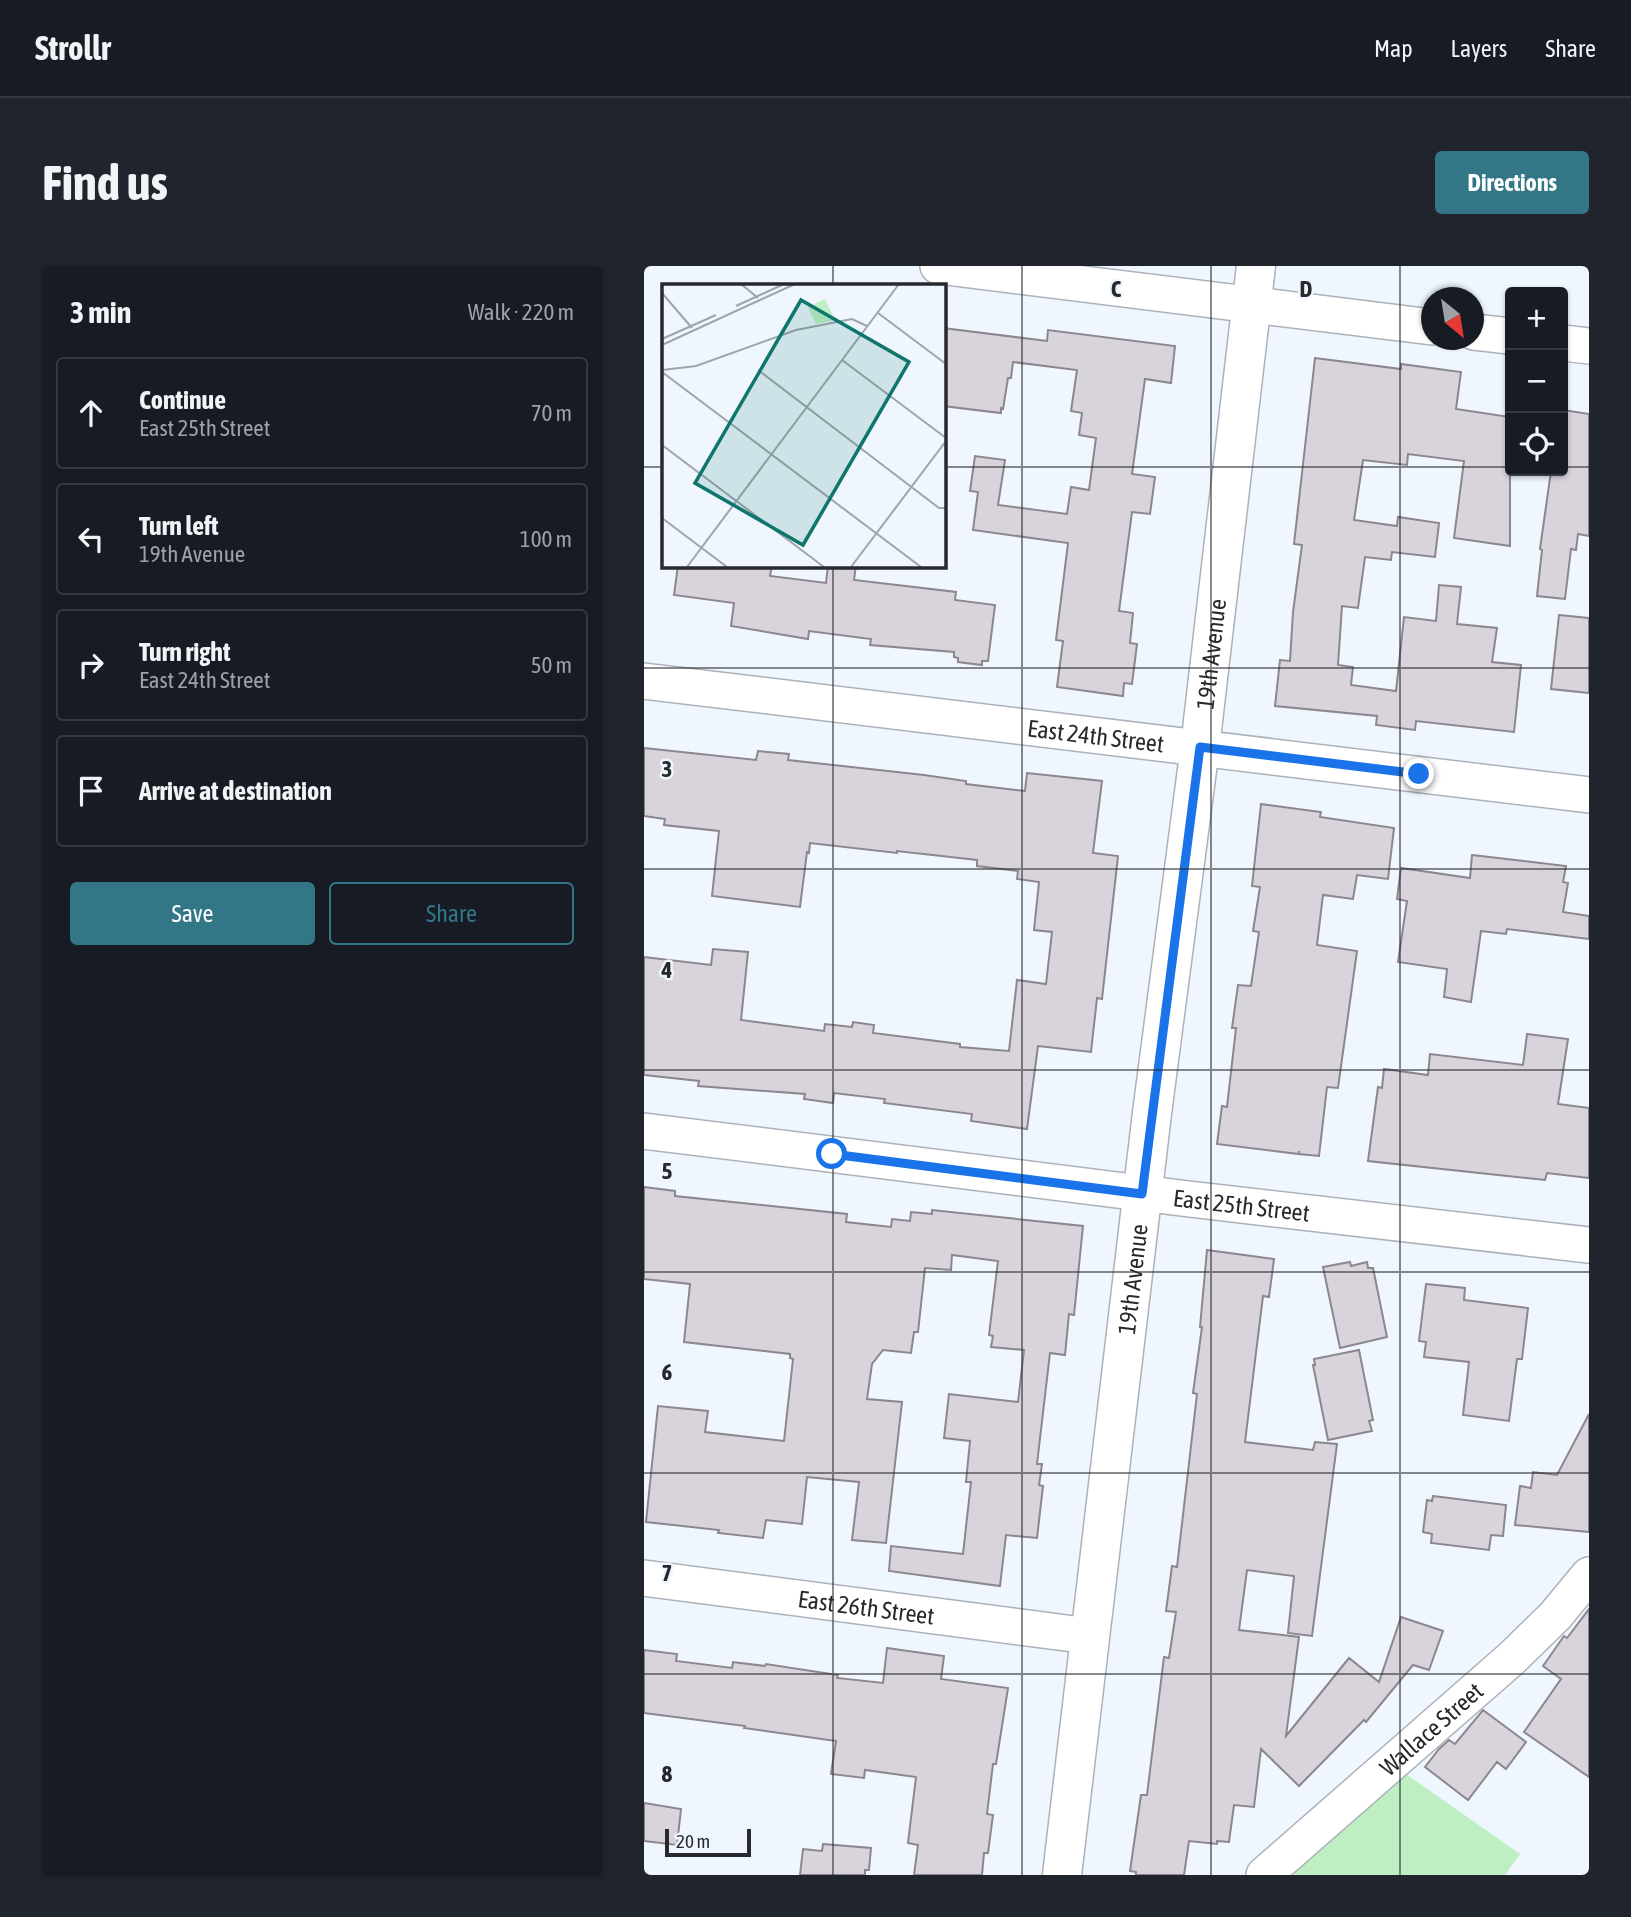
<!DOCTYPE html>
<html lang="en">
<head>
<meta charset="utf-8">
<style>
  :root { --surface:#171b24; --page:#20242c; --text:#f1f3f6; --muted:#9ea1a6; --line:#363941; --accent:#337787 }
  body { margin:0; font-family:"Asap Condensed",sans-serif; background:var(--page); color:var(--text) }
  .controls { position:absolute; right:21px; top:21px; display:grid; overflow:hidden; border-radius:7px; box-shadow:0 2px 5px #0004 }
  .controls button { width:63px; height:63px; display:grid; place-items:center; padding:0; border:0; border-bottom:2px solid var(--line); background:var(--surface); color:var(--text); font:35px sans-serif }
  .compass { position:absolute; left:777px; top:21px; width:63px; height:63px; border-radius:50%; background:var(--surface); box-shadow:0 2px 5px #0004; rotate:150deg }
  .scale { position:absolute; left:21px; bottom:18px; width:86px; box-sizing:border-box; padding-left:7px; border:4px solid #27292c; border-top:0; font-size:19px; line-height:24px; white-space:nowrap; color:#27292c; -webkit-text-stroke:5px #eff6fe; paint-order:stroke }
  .stop { position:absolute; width:21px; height:21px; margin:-16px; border:5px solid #1a73e8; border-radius:50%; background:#fff }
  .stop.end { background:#1a73e8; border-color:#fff; box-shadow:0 2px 7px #0008 }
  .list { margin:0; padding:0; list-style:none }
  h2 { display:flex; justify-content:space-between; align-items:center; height:91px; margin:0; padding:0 28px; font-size:30px }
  h2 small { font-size:23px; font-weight:400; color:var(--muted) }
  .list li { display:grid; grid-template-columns:46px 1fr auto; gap:21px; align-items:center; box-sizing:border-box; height:112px; margin:0 14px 14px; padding:0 14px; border:2px solid var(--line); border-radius:7px }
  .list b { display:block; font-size:26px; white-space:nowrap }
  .list p { margin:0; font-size:23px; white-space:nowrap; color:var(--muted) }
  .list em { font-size:23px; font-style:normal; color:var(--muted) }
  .actions { display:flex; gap:14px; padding:21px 28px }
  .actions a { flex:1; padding:16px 0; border:2px solid var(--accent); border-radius:7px; text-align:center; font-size:24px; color:var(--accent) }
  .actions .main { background:var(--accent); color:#fff }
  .icon { flex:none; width:38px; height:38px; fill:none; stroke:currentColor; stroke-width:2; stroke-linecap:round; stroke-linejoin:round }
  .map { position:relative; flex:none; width:945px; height:1609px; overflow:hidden; border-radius:7px }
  header { display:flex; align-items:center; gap:42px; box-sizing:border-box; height:98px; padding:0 35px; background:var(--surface); border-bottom:2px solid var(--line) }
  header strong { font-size:33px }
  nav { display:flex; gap:38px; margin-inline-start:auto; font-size:24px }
  .intro { display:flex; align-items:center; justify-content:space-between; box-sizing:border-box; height:168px; padding:0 42px }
  h1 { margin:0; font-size:49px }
  .button { padding:18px 32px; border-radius:7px; background:var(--accent); color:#fff; font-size:24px; font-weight:700 }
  main { display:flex; gap:42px; padding:0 42px }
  aside { flex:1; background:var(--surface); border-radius:7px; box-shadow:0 2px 5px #0004 }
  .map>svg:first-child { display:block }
</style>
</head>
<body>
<header>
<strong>Strollr</strong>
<nav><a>Map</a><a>Layers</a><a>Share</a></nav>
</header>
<div class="intro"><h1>Find us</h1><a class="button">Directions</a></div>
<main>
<aside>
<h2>3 min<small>Walk · 220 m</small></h2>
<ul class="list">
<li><svg class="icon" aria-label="ahead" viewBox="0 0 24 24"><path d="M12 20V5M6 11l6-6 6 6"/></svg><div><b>Continue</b><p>East 25th Street</p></div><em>70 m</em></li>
<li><svg class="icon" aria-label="left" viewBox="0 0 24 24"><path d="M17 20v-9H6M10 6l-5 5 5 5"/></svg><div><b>Turn left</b><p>19th Avenue</p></div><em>100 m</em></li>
<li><svg class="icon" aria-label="right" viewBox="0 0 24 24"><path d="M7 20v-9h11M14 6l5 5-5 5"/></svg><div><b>Turn right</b><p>East 24th Street</p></div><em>50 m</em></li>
<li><svg class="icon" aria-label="arrive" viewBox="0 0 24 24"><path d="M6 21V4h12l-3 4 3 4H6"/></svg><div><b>Arrive at destination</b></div></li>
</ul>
<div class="actions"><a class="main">Save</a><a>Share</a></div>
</aside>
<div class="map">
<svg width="945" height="1609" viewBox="0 0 945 1609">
  <rect width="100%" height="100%" fill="#eff6fe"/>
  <path fill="#bdefc2" d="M 759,1506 L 876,1588 L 861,1609 L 652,1609 L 647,1606 Z"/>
  <path fill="#d9d3dc" stroke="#8c868e" stroke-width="2" d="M 299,62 L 403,75 L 404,64 L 531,80 L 527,117 L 501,113 L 488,208 L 511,211 L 506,248 L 488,246 L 475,345 L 489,347 L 486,377 L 493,378 L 488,418 L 480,417 L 479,430 L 413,421 L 419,375 L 412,374 L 424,277 L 329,264 L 334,226 L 326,225 L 331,190 L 361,194 L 354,239 L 423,248 L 427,221 L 445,224 L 452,172 L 435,169 L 438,147 L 427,145 L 433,104 L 369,96 L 367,112 L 364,112 L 359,143 L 357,142 L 357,147 L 299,140 Z
    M 671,92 L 757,103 L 757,98 L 817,106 L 812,143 L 866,151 L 866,280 L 810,272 L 820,195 L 764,188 L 763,199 L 719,194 L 710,254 L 753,260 L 754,251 L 795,257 L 791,291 L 748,286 L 747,294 L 721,291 L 714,342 L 698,340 L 694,399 L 709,401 L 707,419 L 752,425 L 760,351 L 792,355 L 795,319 L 817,321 L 813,358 L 853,362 L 848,396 L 877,399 L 870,466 L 772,455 L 771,464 L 732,459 L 733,450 L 631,440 L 636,394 L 646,395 L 649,346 L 658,279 L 650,278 Z
    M 919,144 L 945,148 L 945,270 L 934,268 L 932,284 L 927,283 L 921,333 L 893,330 L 898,284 L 896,283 L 907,205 L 919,205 Z
    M 34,299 L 128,299 L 126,310 L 182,317 L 184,299 L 212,299 L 210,314 L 312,326 L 311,334 L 351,339 L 344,395 L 338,395 L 338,399 L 314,396 L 314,392 L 310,391 L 310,386 L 226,379 L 227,373 L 165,365 L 164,373 L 87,360 L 90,337 L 30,329 Z
    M 915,349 L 945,352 L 945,427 L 907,423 Z
    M 0,482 L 112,494 L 114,485 L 145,488 L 144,494 L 280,509 L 322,515 L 322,518 L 381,525 L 383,507 L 458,515 L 449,587 L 474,590 L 458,733 L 453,732 L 447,786 L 394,780 L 383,863 L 327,855 L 328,848 L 240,837 L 241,833 L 190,827 L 189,837 L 160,833 L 161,828 L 54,820 L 55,815 L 0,809 L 0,691 L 67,699 L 69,683 L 104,686 L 97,754 L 180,765 L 181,758 L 208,761 L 209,756 L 230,759 L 229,767 L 316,778 L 316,781 L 365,785 L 373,714 L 402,718 L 408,666 L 390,664 L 395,616 L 373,613 L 374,605 L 333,600 L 333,594 L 253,585 L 253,587 L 166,577 L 165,587 L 163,586 L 156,641 L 68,630 L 75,565 L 20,559 L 21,553 L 0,550 Z
    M 617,538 L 677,546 L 676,551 L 750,562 L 744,613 L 713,609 L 709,633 L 679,629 L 673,679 L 713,685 L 694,822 L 683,821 L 675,890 L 655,888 L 655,885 L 655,888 L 573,878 L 578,840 L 583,841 L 592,762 L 588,762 L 594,719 L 607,720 L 615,666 L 609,665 L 616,621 L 608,620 Z
    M 828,589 L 922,600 L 919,616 L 924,617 L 919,646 L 945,650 L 945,673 L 863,663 L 862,668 L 837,665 L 827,736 L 800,731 L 803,703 L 754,696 L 763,635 L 753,633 L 757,602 L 826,612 Z
    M 883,768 L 924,773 L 914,838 L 945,842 L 945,912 L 903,907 L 901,914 L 724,895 L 734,821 L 738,822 L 740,803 L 784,809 L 786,788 L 879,799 Z
    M 0,921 L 31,925 L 31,930 L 203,948 L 202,956 L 247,961 L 248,953 L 266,955 L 267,946 L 288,948 L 288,944 L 439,960 L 430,1049 L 425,1048 L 421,1089 L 406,1087 L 393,1198 L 398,1198 L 395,1219 L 399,1220 L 393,1272 L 362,1269 L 356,1320 L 245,1305 L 247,1280 L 319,1288 L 327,1216 L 322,1216 L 326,1175 L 300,1172 L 305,1128 L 374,1136 L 380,1084 L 347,1081 L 349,1070 L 345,1069 L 354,995 L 308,989 L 307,1004 L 281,1002 L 274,1066 L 270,1066 L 267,1087 L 239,1084 L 228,1098 L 223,1133 L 258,1136 L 242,1277 L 208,1274 L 215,1216 L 163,1211 L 158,1258 L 122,1254 L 119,1272 L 74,1267 L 75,1264 L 2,1256 L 14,1140 L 64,1145 L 61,1166 L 140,1175 L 149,1093 L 146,1092 L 146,1088 L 40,1076 L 46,1018 L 0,1013 Z
    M 563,984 L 630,993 L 625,1031 L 619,1030 L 601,1176 L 669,1184 L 671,1176 L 693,1178 L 668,1370 L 644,1367 L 650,1310 L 603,1304 L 595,1364 L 655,1371 L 642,1470 L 705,1392 L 735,1416 L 757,1351 L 799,1365 L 785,1404 L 769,1399 L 722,1456 L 720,1454 L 655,1520 L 617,1483 L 610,1541 L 590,1539 L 585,1576 L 573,1575 L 573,1578 L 545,1575 L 540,1609 L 492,1609 L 492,1606 L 486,1605 L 497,1529 L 503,1529 L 520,1391 L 525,1392 L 532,1346 L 522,1345 L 528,1300 L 533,1301 L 553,1128 L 549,1127 L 558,1061 L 556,1061 Z
    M 706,996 L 707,1000 L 723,996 L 724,1002 L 729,1002 L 743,1071 L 696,1082 L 679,1001 Z
    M 782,1018 L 821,1022 L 820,1034 L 884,1042 L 878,1093 L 873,1093 L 865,1155 L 819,1149 L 825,1096 L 780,1091 L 782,1076 L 775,1075 Z
    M 715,1084 L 729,1154 L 725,1155 L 728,1165 L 684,1174 L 669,1099 L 671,1099 L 670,1093 Z
    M 945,1148 L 945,1266 L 871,1259 L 876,1220 L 887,1222 L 889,1206 L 913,1209 Z
    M 789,1230 L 862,1239 L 859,1270 L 847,1269 L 845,1284 L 787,1277 L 788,1268 L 779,1266 L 783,1234 L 788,1235 Z
    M 945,1343 L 945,1511 L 880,1466 L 917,1413 L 899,1400 L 920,1370 L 923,1372 Z
    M 243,1382 L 300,1390 L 297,1413 L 364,1422 L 352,1498 L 349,1498 L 343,1548 L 349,1549 L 344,1587 L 340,1587 L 338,1609 L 270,1609 L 274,1579 L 264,1577 L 272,1511 L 221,1504 L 220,1512 L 187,1508 L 192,1475 L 100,1462 L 101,1460 L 0,1447 L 0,1384 L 33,1388 L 32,1395 L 88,1402 L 89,1396 L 121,1400 L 122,1398 L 194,1409 L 193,1412 L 239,1417 Z
    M 839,1444 L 882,1476 L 862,1503 L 853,1496 L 824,1534 L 781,1501 L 795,1483 L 805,1474 L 811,1478 Z
    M 0,1537 L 37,1543 L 33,1579 L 0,1575 Z
    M 179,1578 L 227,1582 L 225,1604 L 221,1604 L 221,1609 L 156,1609 L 159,1583 L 178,1585 Z"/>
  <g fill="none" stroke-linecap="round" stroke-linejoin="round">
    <g stroke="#acb2ba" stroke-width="38">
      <g id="minor">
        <path d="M 294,0 L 788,61"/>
        <path d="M 830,66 L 866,70"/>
        <path d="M 919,77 L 945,80"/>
        <path id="s1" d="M 0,415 L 945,529"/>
        <path id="s2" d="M 0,865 L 545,933 L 945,979"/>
        <path id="s3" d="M 0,1312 L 445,1370"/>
        <path id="s4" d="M 620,1609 L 868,1392 L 911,1350 L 945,1309"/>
      </g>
    </g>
    <g stroke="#acb2ba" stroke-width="41">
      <g id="tertiary">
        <path id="s5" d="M 418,1609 L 508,847 L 556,481 L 612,0"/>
      </g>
    </g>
    <use href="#minor" stroke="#fff" stroke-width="35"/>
    <use href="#tertiary" stroke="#fff" stroke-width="38"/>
  </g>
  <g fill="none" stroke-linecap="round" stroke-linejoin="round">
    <path stroke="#1a73e8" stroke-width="9" d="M 188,888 L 498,928 L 556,481 L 775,508"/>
  </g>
  <path fill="none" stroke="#27292c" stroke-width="2" stroke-opacity="0.55" d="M 189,0 L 189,19M 378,0 L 378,1609M 567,0 L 567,1609M 756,0 L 756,1609M 0,201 L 19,201M 299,201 L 866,201M 919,201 L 945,201M 189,299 L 189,1609M 0,402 L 945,402M 0,603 L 945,603M 0,804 L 945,804M 0,1006 L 945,1006M 0,1207 L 945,1207M 0,1408 L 945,1408"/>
  <g text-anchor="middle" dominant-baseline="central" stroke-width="5" stroke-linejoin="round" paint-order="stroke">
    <g font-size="24" fill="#27292c" stroke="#eff6fe">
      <text stroke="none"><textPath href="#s5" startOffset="1230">19th Avenue</textPath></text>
      <text stroke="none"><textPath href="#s1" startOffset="455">East 24th Street</textPath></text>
      <text stroke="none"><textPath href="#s2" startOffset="602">East 25th Street</textPath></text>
      <text stroke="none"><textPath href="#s5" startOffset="600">19th Avenue</textPath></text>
      <text stroke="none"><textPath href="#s3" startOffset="224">East 26th Street</textPath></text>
      <text stroke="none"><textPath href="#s4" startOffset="222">Wallace Street</textPath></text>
    </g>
  </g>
  <g transform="translate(18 18)">
    <rect width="284" height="284" fill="#eff6fe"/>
    <path d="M 163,15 L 173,36 L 154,40 L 146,23 Z" fill="#bdefc2"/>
    <path fill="none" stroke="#9fa4aa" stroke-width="2" d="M 79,0 L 96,14M 0,9 L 30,44M 74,22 L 120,1M 216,29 L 284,80M 0,55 L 54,31M 0,61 L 133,0M 180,76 L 284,154M 0,86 L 34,82 L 134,46 L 190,35 L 205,42M 96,86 L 277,224 L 284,224M 0,88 L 259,283M 0,161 L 162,283M 0,234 L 65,283M 25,283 L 237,0M 189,283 L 284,157"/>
    <path fill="#0f766e" fill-opacity="0.15" stroke="#0f766e" stroke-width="3.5" d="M 139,16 L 247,78 L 141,261 L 33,199 Z"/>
    <rect width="284" height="284" fill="none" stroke="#27292c" stroke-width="3.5"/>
  </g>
  <g font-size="23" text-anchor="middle" font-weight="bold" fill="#27292c" stroke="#eff6fe" stroke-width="5" stroke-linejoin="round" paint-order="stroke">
    <text x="472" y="31">C</text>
    <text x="662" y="31">D</text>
    <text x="23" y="511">3</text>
    <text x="23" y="712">4</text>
    <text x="23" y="913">5</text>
    <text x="23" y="1114">6</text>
    <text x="23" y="1315">7</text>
    <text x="23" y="1516">8</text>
  </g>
</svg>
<div class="controls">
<button>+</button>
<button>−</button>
<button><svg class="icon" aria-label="locate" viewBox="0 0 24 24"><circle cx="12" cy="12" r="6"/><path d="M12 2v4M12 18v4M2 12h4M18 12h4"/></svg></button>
</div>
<svg class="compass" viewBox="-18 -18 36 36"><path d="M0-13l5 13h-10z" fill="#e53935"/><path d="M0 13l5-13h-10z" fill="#9ea1a6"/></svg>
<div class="scale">20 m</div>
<div class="stop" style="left:188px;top:888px"></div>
<div class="stop end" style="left:775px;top:508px"></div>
</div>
</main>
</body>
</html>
